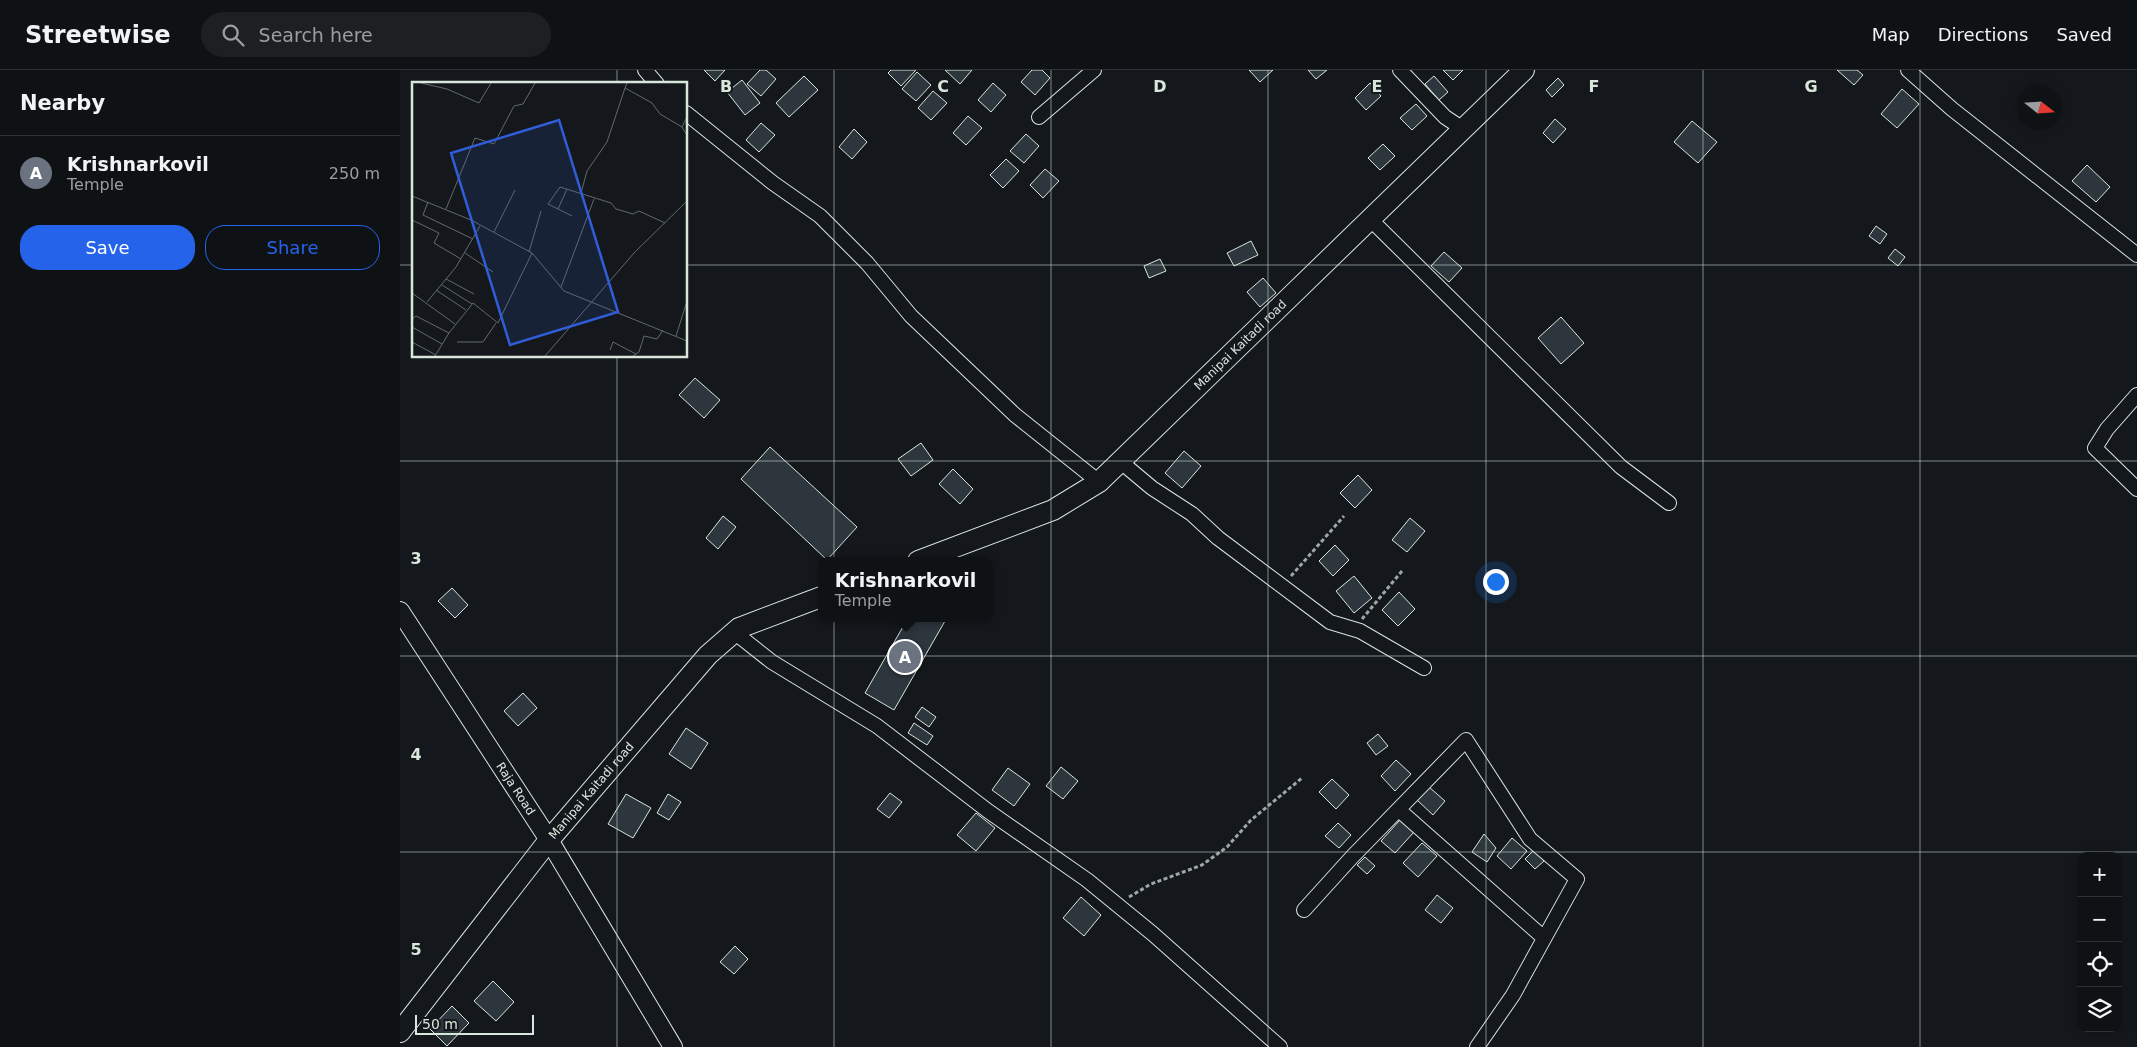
<!DOCTYPE html>
<html lang="en">
<head>
<meta charset="utf-8">
<style>
  :root { --surface:#0f1215; --page:#1d2022; --text:#f1f3f6; --muted:#9b9ea0; --line:#2f3234; --accent:#2563eb }
  body { margin:0; font-family:"DejaVu Sans",sans-serif; background:var(--page); color:var(--text) }
  .controls { position:absolute; right:15px; bottom:15px; display:grid; overflow:hidden; border-radius:10px; box-shadow:0 2px 12px #0003 }
  .controls button { width:45px; height:45px; display:grid; place-items:center; padding:0; border:0; border-bottom:1px solid var(--line); background:var(--surface); color:var(--text); font:25px sans-serif }
  .compass { position:absolute; left:1617px; top:15px; width:45px; height:45px; border-radius:50%; background:var(--surface); box-shadow:0 2px 12px #0003; rotate:107deg }
  .scale { position:absolute; left:15px; bottom:12px; width:119px; box-sizing:border-box; padding-left:5px; border:2px solid #d8e6dc; border-top:0; font-size:14px; line-height:18px; white-space:nowrap; color:#d8e6dc; -webkit-text-stroke:4px #14181c; paint-order:stroke }
  .you { position:absolute; left:1095px; top:511px; width:18px; height:18px; margin:-12px; border:4px solid #fff; border-radius:50%; background:#1a73e8; box-shadow:0 0 0 8px #1a73e833 }
  .badge { display:grid; place-items:center; width:32px; height:32px; border-radius:50%; background:var(--accent); color:#fff; font-size:16px; font-weight:700 }
  .pin { position:absolute; translate:-50% -50%; border:2px solid #fff; box-shadow:0 1px 5px #0006 }
  .popup { position:absolute; left:418px; top:487px; width:175px; height:65px; box-sizing:border-box; display:grid; place-content:center; border-radius:10px; background:var(--surface); filter:drop-shadow(0 1px 4px #0005); font-size:16px; white-space:nowrap; color:var(--muted) }
  .popup b { font-size:19px; color:var(--text) }
  .popup::after { content:''; position:absolute; left:50%; top:100%; margin-left:-10px; border:10px solid transparent; border-top-color:var(--surface) }
  .list { margin:0; padding:0; list-style:none }
  h2 { display:flex; justify-content:space-between; align-items:center; height:65px; margin:0; padding:0 20px; font-size:21px }
  h2 small { font-size:16px; font-weight:400; color:var(--muted) }
  .list li { display:grid; grid-template-columns:32px 1fr auto; gap:15px; align-items:center; box-sizing:border-box; height:75px; padding:0 20px; border-top:1px solid var(--line) }
  .list b { display:block; font-size:19px; white-space:nowrap }
  .list p { margin:0; font-size:16px; white-space:nowrap; color:var(--muted) }
  .list em { font-size:16px; font-style:normal; color:var(--muted) }
  .actions { display:flex; gap:10px; padding:15px 20px }
  .actions a { flex:1; padding:11px 0; border:1px solid var(--accent); border-radius:20px; text-align:center; font-size:18px; color:var(--accent) }
  .actions .main { background:var(--accent); color:#fff }
  .icon { flex:none; width:28px; height:28px; fill:none; stroke:currentColor; stroke-width:2; stroke-linecap:round; stroke-linejoin:round }
  .map { position:relative; flex:none; width:1737px; height:977px; overflow:hidden }
  header { display:flex; align-items:center; gap:30px; box-sizing:border-box; height:70px; padding:0 25px; background:var(--surface); border-bottom:1px solid var(--line) }
  header strong { font-size:24px }
  nav { display:flex; gap:28px; margin-inline-start:auto; font-size:18px }
  .search { width:350px; height:45px; background:var(--page); display:flex; align-items:center; gap:12px; box-sizing:border-box; padding:0 18px; border-radius:28px; color:var(--muted); font-size:19px }
  main { display:flex }
  aside { flex:1; background:var(--surface) }
  .map>svg:first-child { display:block }
</style>
</head>
<body>
<header>
<strong>Streetwise</strong>
<div class="search"><svg class="icon" aria-label="search" viewBox="0 0 24 24"><circle cx="10" cy="10" r="6"/><path d="M15 15l6 6"/></svg>Search here</div>
<nav><a>Map</a><a>Directions</a><a>Saved</a></nav>
</header>
<main>
<aside>
<h2>Nearby<small></small></h2>
<ul class="list">
<li><span class="badge" style="background:#6b7280">A</span><div><b>Krishnarkovil</b><p>Temple</p></div><em>250 m</em></li>
</ul>
<div class="actions"><a class="main">Save</a><a>Share</a></div>
</aside>
<div class="map">
<svg width="1737" height="977" viewBox="0 0 1737 977">
  <rect width="100%" height="100%" fill="#14181c"/>
  <path fill="#2c363c" stroke="#d8e6dc" d="M 304,0 L 325,0 L 315,11 Z
    M 360,0 L 366,0 L 376,9 L 361,26 L 347,14 Z
    M 491,0 L 516,0 L 501,16 L 488,3 Z
    M 545,0 L 572,0 L 560,14 Z
    M 632,0 L 642,0 L 650,8 L 635,25 L 621,12 Z
    M 849,0 L 873,0 L 860,12 Z
    M 908,0 L 927,0 L 916,9 Z
    M 1043,0 L 1063,0 L 1053,10 Z
    M 1437,0 L 1457,0 L 1463,5 L 1454,15 Z
    M 517,2 L 531,15 L 516,31 L 502,19 Z
    M 404,6 L 418,20 L 389,47 L 376,33 Z
    M 1034,6 L 1048,22 L 1039,30 L 1025,14 Z
    M 1158,8 L 1164,15 L 1152,27 L 1146,20 Z
    M 342,10 L 360,33 L 345,45 L 327,22 Z
    M 593,13 L 606,25 L 591,42 L 578,30 Z
    M 970,13 L 981,26 L 966,40 L 955,28 Z
    M 1502,19 L 1519,34 L 1497,58 L 1481,44 Z
    M 533,21 L 547,33 L 531,50 L 518,38 Z
    M 1016,34 L 1027,46 L 1012,60 L 1000,48 Z
    M 568,46 L 582,58 L 566,75 L 553,63 Z
    M 1155,49 L 1166,59 L 1153,73 L 1143,63 Z
    M 1292,51 L 1317,72 L 1298,93 L 1274,72 Z
    M 361,53 L 375,65 L 359,82 L 346,70 Z
    M 454,59 L 467,72 L 452,89 L 439,77 Z
    M 626,64 L 639,76 L 624,93 L 610,81 Z
    M 983,74 L 995,86 L 980,100 L 968,88 Z
    M 606,89 L 619,101 L 603,118 L 590,105 Z
    M 1687,95 L 1710,117 L 1696,132 L 1672,111 Z
    M 645,99 L 659,111 L 643,128 L 630,115 Z
    M 1476,156 L 1487,164 L 1480,174 L 1469,166 Z
    M 851,171 L 858,185 L 834,196 L 827,183 Z
    M 1495,179 L 1505,187 L 1498,196 L 1488,188 Z
    M 1044,182 L 1062,198 L 1049,212 L 1031,196 Z
    M 760,189 L 766,201 L 749,208 L 744,196 Z
    M 863,208 L 876,223 L 860,237 L 847,222 Z
    M 1161,247 L 1184,273 L 1161,294 L 1138,268 Z
    M 295,308 L 320,330 L 304,348 L 279,325 Z
    M 521,373 L 533,390 L 511,406 L 498,389 Z
    M 370,377 L 457,457 L 427,490 L 341,409 Z
    M 784,381 L 801,396 L 782,418 L 765,403 Z
    M 553,399 L 573,419 L 560,434 L 539,414 Z
    M 958,405 L 972,420 L 955,438 L 940,423 Z
    M 323,446 L 336,457 L 318,479 L 306,468 Z
    M 1010,448 L 1025,461 L 1007,482 L 992,470 Z
    M 935,475 L 949,490 L 933,506 L 919,491 Z
    M 954,506 L 972,528 L 954,543 L 936,521 Z
    M 52,518 L 68,535 L 55,548 L 38,531 Z
    M 999,522 L 1015,539 L 998,556 L 982,540 Z
    M 508,548 L 540,548 L 545,551 L 494,640 L 465,623 Z
    M 123,623 L 137,638 L 118,656 L 104,641 Z
    M 522,637 L 536,647 L 529,657 L 515,647 Z
    M 514,653 L 533,666 L 527,675 L 508,663 Z
    M 286,658 L 308,673 L 291,699 L 269,684 Z
    M 978,664 L 988,676 L 976,685 L 967,673 Z
    M 996,690 L 1011,704 L 995,721 L 981,706 Z
    M 661,697 L 678,711 L 663,729 L 646,716 Z
    M 608,698 L 630,714 L 614,736 L 592,720 Z
    M 932,709 L 949,725 L 936,739 L 919,722 Z
    M 1029,717 L 1045,731 L 1033,745 L 1017,730 Z
    M 490,723 L 502,732 L 489,748 L 477,739 Z
    M 226,724 L 251,738 L 233,768 L 208,754 Z
    M 268,724 L 281,732 L 269,750 L 257,743 Z
    M 576,743 L 595,758 L 576,781 L 557,765 Z
    M 1000,750 L 1014,762 L 995,783 L 981,771 Z
    M 938,753 L 951,765 L 939,778 L 925,766 Z
    M 1084,764 L 1096,778 L 1087,792 L 1072,782 Z
    M 1112,768 L 1127,781 L 1111,799 L 1097,786 Z
    M 1022,773 L 1037,786 L 1018,807 L 1003,793 Z
    M 1134,780 L 1144,791 L 1135,799 L 1125,789 Z
    M 965,787 L 975,796 L 967,804 L 957,795 Z
    M 1037,825 L 1053,838 L 1041,853 L 1025,840 Z
    M 681,827 L 701,845 L 684,866 L 663,848 Z
    M 335,876 L 348,889 L 334,904 L 320,892 Z
    M 93,911 L 114,932 L 96,951 L 74,931 Z
    M 52,936 L 69,953 L 47,976 L 30,959 Z"/>
  <g fill="none" stroke-linecap="round" stroke-linejoin="round">
    <g stroke="#d8e6dc" stroke-width="16">
      <path id="minor" d="M 245,0 L 257,14
        M 1000,0 L 1045,47 L 1063,59
        M 1508,0 L 1552,39 L 1737,185
        M 286,43 L 373,113 L 420,146 L 467,193 L 511,246 L 615,345 L 699,412
        M 639,47 L 694,0
        M 970,149 L 1221,397 L 1269,433
        M 1737,325 L 1707,359 L 1695,378 L 1737,419
        M 721,392 L 752,418 L 792,444 L 818,468 L 930,552 L 960,561 L 1024,598
        M 334,562 L 372,592 L 477,656 L 588,741 L 687,810 L 753,864 L 880,977
        M 999,740 L 1144,868
        M 904,840 L 952,787 L 1066,670 L 1130,769 L 1177,809 L 1113,925 L 1077,977"/>
    </g>
    <g stroke="#d8e6dc" stroke-width="20">
      <g id="tertiary">
        <path id="s1" d="M 0,541 L 149,770 L 273,977"/>
      </g>
    </g>
    <g stroke="#d8e6dc" stroke-width="22">
      <g id="secondary">
        <path id="s2" d="M 518,491 L 653,440 L 699,412 L 1124,0"/>
        <path id="s3" d="M 0,962 L 149,770 L 308,585 L 339,558 L 421,527"/>
      </g>
    </g>
    <path stroke="#9da8a2" stroke-width="3" stroke-dasharray="4 2.5" stroke-linecap="butt" d="M 891,506 L 944,446
      M 962,549 L 1002,501
      M 729,827 L 751,814 L 802,795 L 827,777 L 851,750 L 902,708"/>
    <use href="#minor" stroke="#14181c" stroke-width="14"/>
    <use href="#tertiary" stroke="#14181c" stroke-width="18"/>
    <use href="#secondary" stroke="#14181c" stroke-width="20"/>
  </g>
  <path fill="none" stroke="#d8e6dc" stroke-width="1" stroke-opacity="0.55" d="M 217,0 L 217,14M 434,0 L 434,977M 651,0 L 651,977M 868,0 L 868,977M 1086,0 L 1086,977M 1303,0 L 1303,977M 1520,0 L 1520,977M 0,195 L 14,195M 286,195 L 1737,195M 217,286 L 217,977M 0,391 L 1737,391M 0,586 L 1737,586M 0,782 L 1737,782"/>
  <g text-anchor="middle" dominant-baseline="central" stroke-width="4" stroke-linejoin="round" paint-order="stroke">
    <g font-size="12" fill="#d8e6dc" stroke="#14181c">
      <text stroke="none"><textPath href="#s2" startOffset="395">Manipai Kaitadi road</textPath></text>
      <text stroke="none"><textPath href="#s1" startOffset="212">Raja Road</textPath></text>
      <text stroke="none"><textPath href="#s3" startOffset="308">Manipai Kaitadi road</textPath></text>
    </g>
  </g>
  <g transform="translate(12 12)">
    <rect width="275" height="275" fill="#14181c"/>
    <path fill="none" stroke="#626a69" stroke-width="1" d="M 9,1 L 35,7 L 67,21 L 79,1M 215,1 L 213,6 L 240,21 L 248,32 L 270,45M 275,35 L 270,45 L 275,53M 169,111 L 175,89 L 195,60 L 213,6M 0,114 L 59,138 L 120,171 L 152,209 L 275,259M 16,120 L 11,133 L 61,157M 34,127 L 63,56 L 82,62 L 102,24 L 111,22 L 123,1M 146,127 L 155,107M 160,134 L 136,122 L 148,105 L 199,121 L 204,127 L 221,132 L 227,129 L 253,141M 0,138 L 27,151 L 22,161 L 49,177M 82,150 L 103,108M 117,170 L 129,129M 53,171 L 81,190M 34,197 L 62,212M 30,203 L 60,222M 149,205 L 182,117M 24,208 L 54,228M 0,211 L 43,242M 15,220 L 44,185 L 68,144M 0,237 L 4,234 L 37,251M 0,245 L 30,262M 264,254 L 275,219M 0,260 L 24,273M 45,260 L 71,260 L 84,241M 198,268 L 201,260 L 224,272M 23,274 L 37,251 L 61,221 L 86,241 L 120,171M 133,274 L 222,171 L 275,119M 221,274 L 227,270 L 232,254 L 245,257 L 251,248"/>
    <path fill="#305dd8" fill-opacity="0.15" stroke="#305dd8" stroke-width="2.5" d="M 147,38 L 206,230 L 98,263 L 39,71 Z"/>
    <rect width="275" height="275" fill="none" stroke="#d8e6dc" stroke-width="2.5"/>
  </g>
  <g font-size="16" text-anchor="middle" font-weight="bold" fill="#d8e6dc" stroke="#14181c" stroke-width="4" stroke-linejoin="round" paint-order="stroke">
    <text x="326" y="22">B</text>
    <text x="543" y="22">C</text>
    <text x="760" y="22">D</text>
    <text x="977" y="22">E</text>
    <text x="1194" y="22">F</text>
    <text x="1411" y="22">G</text>
    <text x="16" y="494">3</text>
    <text x="16" y="690">4</text>
    <text x="16" y="885">5</text>
  </g>
</svg>
<div class="controls">
<button>+</button>
<button>−</button>
<button><svg class="icon" aria-label="locate" viewBox="0 0 24 24"><circle cx="12" cy="12" r="6"/><path d="M12 2v4M12 18v4M2 12h4M18 12h4"/></svg></button>
<button><svg class="icon" aria-label="layers" viewBox="0 0 24 24"><path d="M12 4l9 5-9 5-9-5zM3 14l9 5 9-5"/></svg></button>
</div>
<svg class="compass" viewBox="-18 -18 36 36"><path d="M0-13l5 13h-10z" fill="#e53935"/><path d="M0 13l5-13h-10z" fill="#9b9ea0"/></svg>
<div class="scale">50 m</div>
<div class="you"></div>
<div class="pin badge" style="left:505px;top:587px;background:#6b7280">A</div>
<div class="popup"><b>Krishnarkovil</b>Temple</div>
</div>
</main>
</body>
</html>
